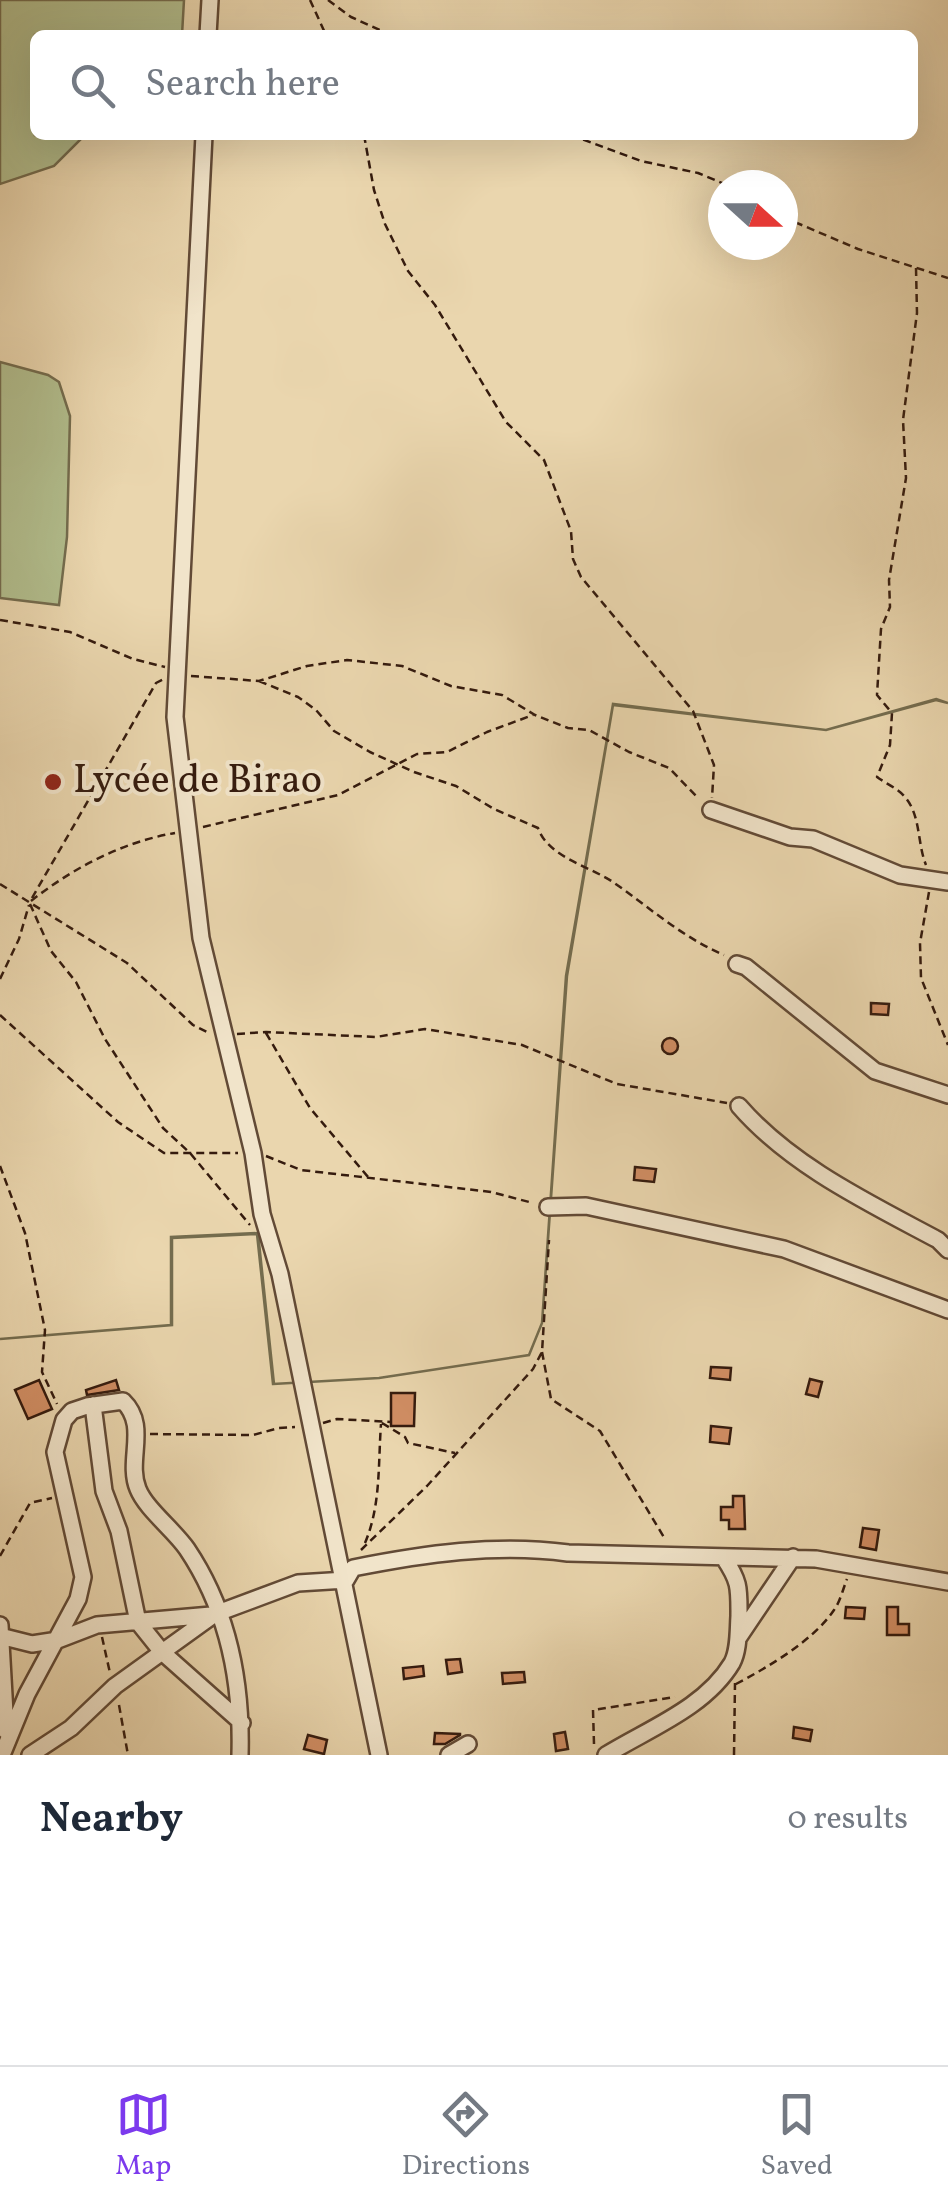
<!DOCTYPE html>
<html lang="en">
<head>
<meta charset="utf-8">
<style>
  :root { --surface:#fff; --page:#f2f2f3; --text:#1f2937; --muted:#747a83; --line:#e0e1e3; --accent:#7c3aed }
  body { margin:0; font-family:Vollkorn,serif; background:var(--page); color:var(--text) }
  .compass { position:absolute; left:708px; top:170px; width:90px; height:90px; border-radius:50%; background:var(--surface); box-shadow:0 10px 40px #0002; rotate:111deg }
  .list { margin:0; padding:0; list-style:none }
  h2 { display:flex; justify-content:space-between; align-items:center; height:130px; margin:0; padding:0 40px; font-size:42px }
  h2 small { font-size:32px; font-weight:400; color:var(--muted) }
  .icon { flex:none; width:55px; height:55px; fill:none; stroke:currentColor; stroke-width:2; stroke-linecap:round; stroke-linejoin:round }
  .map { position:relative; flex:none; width:948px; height:1755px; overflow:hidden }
  .search { position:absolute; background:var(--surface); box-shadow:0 10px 40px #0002; left:30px; right:30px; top:30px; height:110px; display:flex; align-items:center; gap:25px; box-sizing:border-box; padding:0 35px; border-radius:15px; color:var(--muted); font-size:38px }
  .sheet { height:310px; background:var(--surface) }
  nav { display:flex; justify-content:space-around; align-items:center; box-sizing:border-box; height:140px; border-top:2px solid var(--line); background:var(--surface); font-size:28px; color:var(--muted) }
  nav a { display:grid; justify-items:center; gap:5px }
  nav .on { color:var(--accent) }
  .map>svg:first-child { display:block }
</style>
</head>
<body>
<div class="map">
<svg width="948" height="1755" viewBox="0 0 948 1755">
  <rect width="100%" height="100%" fill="#ead6ae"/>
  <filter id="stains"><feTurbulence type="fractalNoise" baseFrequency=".002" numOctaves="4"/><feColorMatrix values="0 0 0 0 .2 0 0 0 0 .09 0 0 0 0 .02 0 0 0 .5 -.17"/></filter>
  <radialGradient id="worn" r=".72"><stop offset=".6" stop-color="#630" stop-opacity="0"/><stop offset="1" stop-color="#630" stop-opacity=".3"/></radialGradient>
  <path fill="#b2be8e" stroke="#746c4e" stroke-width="2.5" d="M 0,0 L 184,0 L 182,35 L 35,35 L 35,135 L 85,135 L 54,166 L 0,184 Z
    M 0,362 L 48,375 L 59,382 L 70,416 L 67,537 L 59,605 L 0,598 Z
    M 936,699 L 948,703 L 936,700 L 826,730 L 613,705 L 567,976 L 542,1323 L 529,1355 L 379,1378 L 273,1384 L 257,1234 L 172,1238 L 172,1325 L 0,1339 L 171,1325 L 171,1237 L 258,1233 L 274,1384 L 379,1378 L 529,1355 L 542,1323 L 566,976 L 613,704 L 826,730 Z"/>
  <path fill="#d18e64" stroke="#351b0e" stroke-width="2.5" d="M 871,1003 L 889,1004 L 888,1015 L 871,1014 Z
    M662 1046a8 8 0 1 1 16 0a8 8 0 1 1-16 0Z
    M 635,1167 L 656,1169 L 654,1182 L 634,1180 Z
    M 711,1367 L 731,1368 L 730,1380 L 710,1378 Z
    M 810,1379 L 822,1382 L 818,1397 L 806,1394 Z
    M 39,1380 L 52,1409 L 28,1419 L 15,1390 Z
    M 116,1380 L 119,1390 L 87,1395 L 86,1390 Z
    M 391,1393 L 415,1393 L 414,1426 L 391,1426 Z
    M 711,1426 L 731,1428 L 729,1444 L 710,1442 Z
    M 733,1496 L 744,1496 L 745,1529 L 729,1529 L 729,1520 L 721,1520 L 721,1507 L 733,1507 Z
    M 863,1528 L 879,1530 L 876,1550 L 860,1547 Z
    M 846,1607 L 865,1608 L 864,1619 L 845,1618 Z
    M 887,1607 L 898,1607 L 898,1624 L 909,1624 L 909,1635 L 887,1635 Z
    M 460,1659 L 462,1672 L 448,1674 L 446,1660 Z
    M 423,1666 L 424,1676 L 404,1679 L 403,1668 Z
    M 524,1672 L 525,1682 L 503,1684 L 502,1673 Z
    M 794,1727 L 812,1730 L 810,1741 L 793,1738 Z
    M 565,1732 L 568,1749 L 556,1751 L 554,1734 Z
    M 435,1733 L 460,1734 L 460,1735 L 445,1744 L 434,1744 Z
    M 308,1735 L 327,1740 L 324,1754 L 304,1749 Z"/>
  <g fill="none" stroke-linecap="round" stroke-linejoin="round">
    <g stroke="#624a36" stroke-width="20">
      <path id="minor" d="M 208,35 L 210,0
        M 204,135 L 175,717 L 201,938 L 253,1153 L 262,1214 L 280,1274 L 379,1755
        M 711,810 L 790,837 L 813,839 L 900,875 L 948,882
        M 737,964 L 746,967 L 875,1071 L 948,1095
        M 739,1106 C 791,1166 869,1203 938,1240 L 948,1250
        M 548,1207 L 586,1206 L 784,1249 L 948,1310
        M 93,1405 L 104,1491 L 119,1531 L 138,1622 L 162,1652 L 242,1723
        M 0,1625 L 6,1731
        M 0,1636 L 32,1644 L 58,1640 L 97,1625 L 211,1615
        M 739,1637 L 793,1557
        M 2,1755 L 27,1694 L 78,1599 L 83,1577 L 55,1452 L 64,1420 L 72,1411 L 87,1406 L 123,1401 C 149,1426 126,1460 138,1489 C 146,1509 174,1530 187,1549 C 228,1610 242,1683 240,1755
        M 30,1755 L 71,1728 L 115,1686 L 215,1614 L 298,1583 L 346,1580 L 353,1568 C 423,1554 497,1543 568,1553 L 816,1559 L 948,1582
        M 449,1755 L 468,1744
        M 606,1755 C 648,1729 705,1708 732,1663 C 739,1650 738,1631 739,1616 C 739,1588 740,1582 724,1558"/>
    </g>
    <path stroke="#351b0e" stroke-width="2.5" stroke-dasharray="8 5" stroke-linecap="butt" d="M 310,0 L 326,35
      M 328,0 L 351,17 L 391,35
      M 364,135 L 374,190 L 385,224 L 408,271 L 435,305 L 506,422 L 544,460 L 571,531 L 573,559 L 581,577 L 693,711 L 714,765 L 712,798
      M 571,135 L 641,161 L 698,173 L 727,185
      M 783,217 L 858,249 L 948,278
      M 916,268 L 917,313 L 903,420 L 906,478 L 889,580 L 890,607 L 881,629 L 877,695 L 892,713 L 890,745 L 877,777 C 885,783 897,788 904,796 C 921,814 917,843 926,865
      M 0,620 L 70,632 L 133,659 L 165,667
      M 191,676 L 259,681 L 307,666 L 347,660 L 402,666 L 451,686 L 502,695 L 535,715 L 568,728 L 589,730 L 629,752 L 669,768 L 699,799
      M 259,681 L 298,697 L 316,710 L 334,731 L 370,752 L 414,772 L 456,786 L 494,809 L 538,828 C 548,857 589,866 613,882 C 650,908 682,937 724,955
      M 203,827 L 338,795 L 417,754 L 447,752 L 487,732 L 533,715
      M 0,884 L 127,963 L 193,1025 L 209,1033
      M 929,892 L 920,943 L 921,978 L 948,1045
      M 32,898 L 156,683 L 164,679
      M 31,901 C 73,868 122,842 175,833
      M 30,904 L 51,951 L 76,982 L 105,1039 L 163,1128 L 190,1153 L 250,1225
      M 0,979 L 19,939 L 29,905
      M 0,1015 L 118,1122 L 164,1153 L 238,1153
      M 266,1033 L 310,1108 L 368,1177
      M 237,1034 L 266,1032 L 376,1037 L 425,1029 L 522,1045 L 617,1084 L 727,1103
      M 266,1156 L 301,1170 L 491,1192 L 533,1203
      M 0,1166 L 25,1233 L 45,1330 L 42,1372 L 57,1404
      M 542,1352 L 551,1399 L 600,1431 L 665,1539
      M 323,1423 L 337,1419 L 391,1422
      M 382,1423 L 405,1437 L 408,1443 L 455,1453
      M 150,1434 L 253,1435 L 279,1428 L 295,1427
      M 365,1543 C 381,1505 378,1465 381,1424
      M 361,1550 L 427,1486 L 533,1369 L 542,1352 L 549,1240
      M 0,1556 L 30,1503 L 52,1498
      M 102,1637 L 110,1673
      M 736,1684 C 768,1667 813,1641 834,1610 C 840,1602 843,1589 847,1579
      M 119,1705 L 128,1755
      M 594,1744 L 593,1710 L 675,1697
      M 734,1755 L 735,1683"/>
    <use href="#minor" stroke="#f1e4ca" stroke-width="15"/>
  </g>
  <circle fill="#8f2418" stroke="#f1e4ca" stroke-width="4" cx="53" cy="782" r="10"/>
  <g text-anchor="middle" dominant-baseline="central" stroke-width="8" stroke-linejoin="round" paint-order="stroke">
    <g font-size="40" fill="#351b0e" stroke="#f1e4ca" text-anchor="start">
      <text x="73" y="782">Lycée de Birao</text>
    </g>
  </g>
  <rect width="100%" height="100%" filter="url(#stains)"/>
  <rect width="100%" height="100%" fill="url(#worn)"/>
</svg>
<svg class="compass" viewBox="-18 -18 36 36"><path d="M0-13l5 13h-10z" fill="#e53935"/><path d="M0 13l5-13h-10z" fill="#747a83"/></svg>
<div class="search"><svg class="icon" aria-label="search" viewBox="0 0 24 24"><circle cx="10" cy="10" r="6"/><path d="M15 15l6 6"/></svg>Search here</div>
</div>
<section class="sheet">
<h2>Nearby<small>0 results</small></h2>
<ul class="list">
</ul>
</section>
<nav>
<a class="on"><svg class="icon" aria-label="map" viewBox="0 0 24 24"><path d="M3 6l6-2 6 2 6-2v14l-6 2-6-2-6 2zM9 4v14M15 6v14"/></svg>Map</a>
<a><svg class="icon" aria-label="directions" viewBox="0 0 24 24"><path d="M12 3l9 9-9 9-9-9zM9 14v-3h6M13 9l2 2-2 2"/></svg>Directions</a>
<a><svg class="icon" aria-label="saved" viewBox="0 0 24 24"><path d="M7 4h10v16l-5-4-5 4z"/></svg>Saved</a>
</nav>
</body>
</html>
